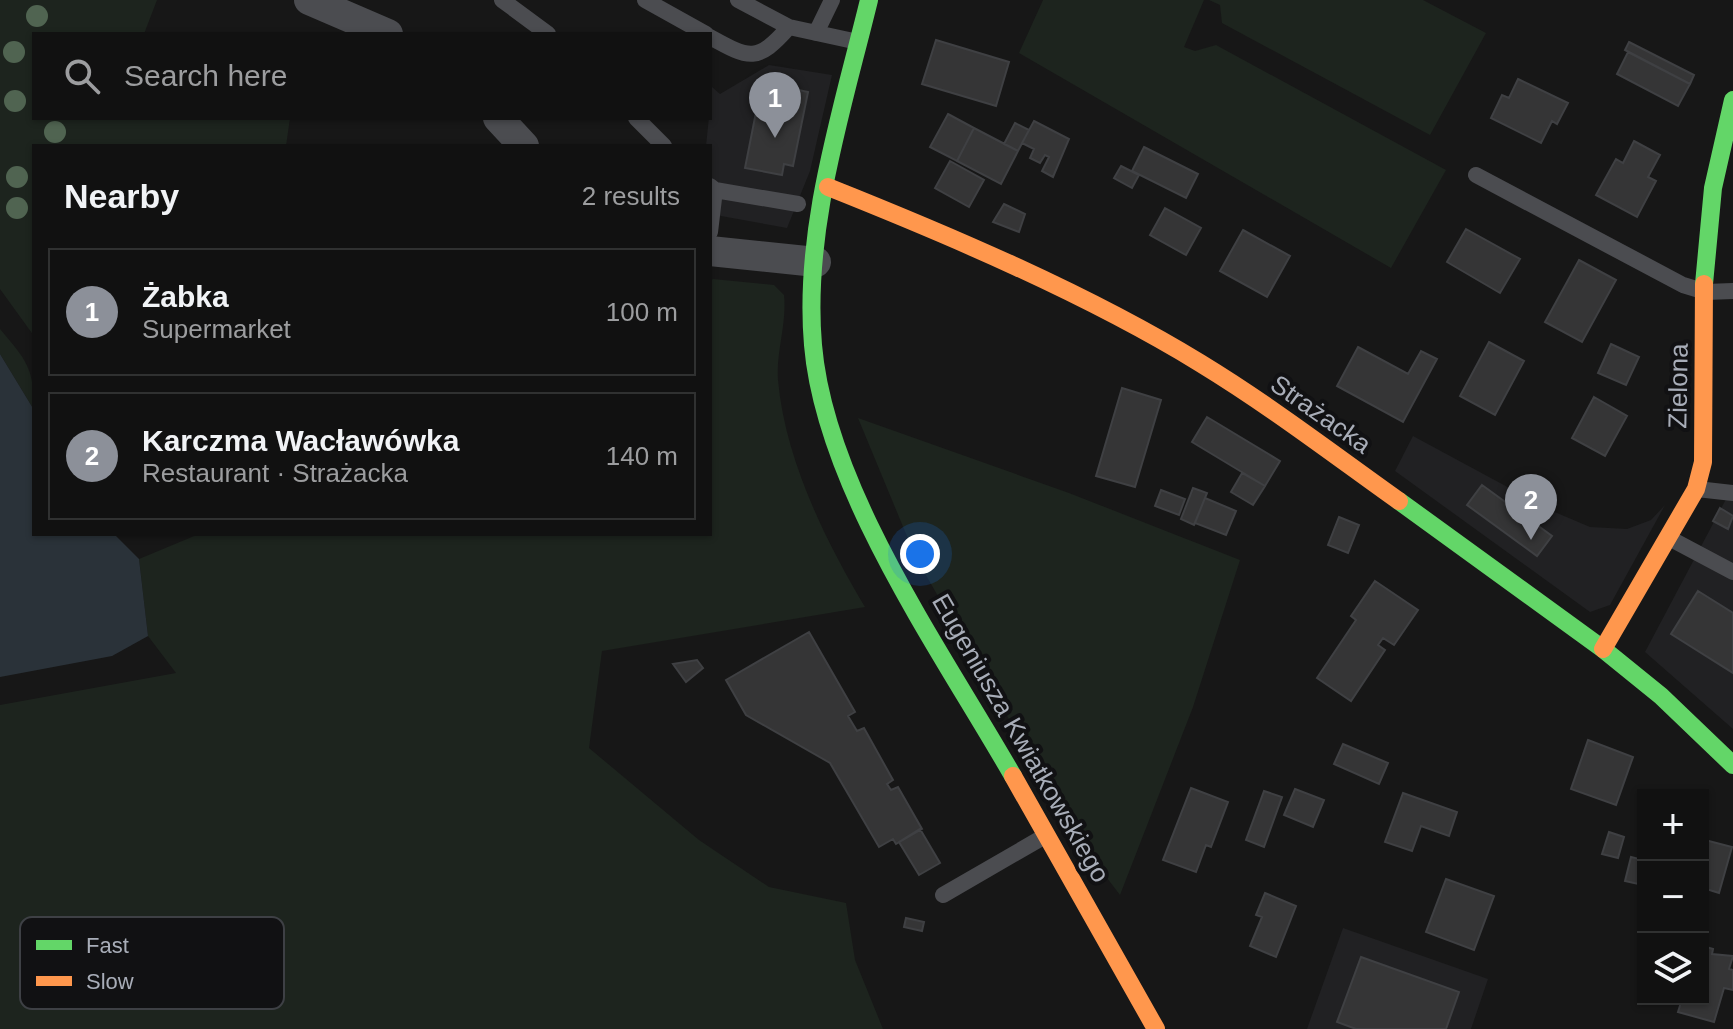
<!DOCTYPE html>
<html lang="en">
<head>
<meta charset="utf-8">
<style>
  :root { --surface:#111; --page:#1a1a1a; --text:#f1f3f6; --muted:#9c9d9f; --line:#303131; --accent:#8c9099 }
  body { margin:0; font-family:Arial,sans-serif; background:var(--page); color:var(--text) }
  .controls { position:absolute; right:24px; bottom:24px; display:grid; overflow:hidden; border-radius:0px; box-shadow:0 2px 6px #0004 }
  .controls button { width:72px; height:72px; display:grid; place-items:center; padding:0; border:0; border-bottom:2px solid var(--line); background:var(--surface); color:var(--text); font:40px sans-serif }
  .you { position:absolute; left:920px; top:554px; width:28px; height:28px; margin:-20px; border:6px solid #fff; border-radius:50%; background:#1a73e8; box-shadow:0 0 0 12px #1a73e833 }
  .badge { display:grid; place-items:center; width:52px; height:52px; border-radius:50%; background:var(--accent); color:#fff; font-size:26px; font-weight:700 }
  .pin { position:absolute; translate:-50% -66px; filter:drop-shadow(0 2px 4px #0008) }
  .pin::after { content:''; position:absolute; top:42px; width:28px; height:24px; background:inherit; clip-path:polygon(0 0,100% 0,50% 100%) }
  .list { margin:0; padding:0; list-style:none }
  h2 { display:flex; justify-content:space-between; align-items:center; height:104px; margin:0; padding:0 32px; font-size:34px }
  h2 small { font-size:26px; font-weight:400; color:var(--muted) }
  .list li { display:grid; grid-template-columns:52px 1fr auto; gap:24px; align-items:center; box-sizing:border-box; height:128px; margin:0 16px 16px; padding:0 16px; border:2px solid var(--line); border-radius:0px }
  .list b { display:block; font-size:30px; white-space:nowrap }
  .list p { margin:0; font-size:26px; white-space:nowrap; color:var(--muted) }
  .list em { font-size:26px; font-style:normal; color:var(--muted) }
  .icon { flex:none; width:44px; height:44px; fill:none; stroke:currentColor; stroke-width:2; stroke-linecap:round; stroke-linejoin:round }
  .map { position:relative; flex:none; width:1733px; height:1029px; overflow:hidden }
  .search { position:absolute; background:var(--surface); box-shadow:0 2px 6px #0004; left:32px; top:32px; width:680px; height:88px; display:flex; align-items:center; gap:20px; box-sizing:border-box; padding:0 28px; border-radius:0px; color:var(--muted); font-size:30px }
  .panel { position:absolute; background:var(--surface); box-shadow:0 2px 6px #0004; left:32px; top:144px; width:680px; height:392px; border-radius:0px }
  .map>svg:first-child { display:block }
</style>
</head>
<body>
<div class="map">
<svg width="1733" height="1029" viewBox="0 0 1733 1029">
  <rect width="100%" height="100%" fill="#171717"/>
  <path fill="#212123" d="M 769,65 L 832,75 L 810,171 L 787,228 L 710,214 L 710,146 L 706,146 L 712,87 L 720,94 Z
    M 1413,436 L 1550,510 L 1590,527 L 1627,529 L 1651,520 L 1665,505 L 1610,605 L 1590,612 L 1395,471 Z
    M 1733,486 L 1733,729 L 1645,652 Z
    M 1343,928 L 1488,979 L 1471,1029 L 1307,1029 Z"/>
  <path fill="#1d241e" d="M 0,0 L 157,0 L 144,34 L 34,34 L 34,118 L 290,118 L 286,146 L 34,146 L 34,336 L 0,289 Z
    M 1043,0 L 1204,0 L 1184,47 L 1195,51 L 1216,45 L 1446,170 L 1391,268 L 1019,53 Z
    M 1209,0 L 1423,0 L 1486,33 L 1430,135 L 1222,23 L 1220,5 Z
    M 713,279 L 774,285 L 784,295 C 787,324 776,351 778,380 C 785,459 825,540 865,607 L 602,651 L 589,748 L 699,840 L 769,887 L 846,903 L 855,960 L 883,1029 L 0,1029 L 0,705 L 176,673 L 148,636 L 139,559 L 199,534 L 710,534 L 710,281 Z
    M 0,329 C 27,361 34,368 34,410 L 0,354 Z
    M 858,418 L 1069,493 L 1240,560 L 1193,707 L 1120,895 L 1081,844 L 916,558 Z"/>
  <path fill="#2a3239" d="M 0,354 L 34,410 L 34,534 L 114,534 L 139,559 L 148,636 L 112,656 L 0,677 Z"/>
  <path fill="#353536" stroke="#3f4043" stroke-width="2" d="M 936,40 L 1009,62 L 996,106 L 922,84 Z
    M 1629,42 L 1694,75 L 1690,84 L 1625,50 Z
    M 1628,52 L 1690,84 L 1678,106 L 1617,74 Z
    M 1518,79 L 1568,103 L 1557,124 L 1552,121 L 1541,143 L 1491,118 L 1502,95 L 1509,98 Z
    M 762,82 L 808,92 L 793,166 L 784,164 L 782,175 L 745,168 Z
    M 948,114 L 974,128 L 957,161 L 930,147 Z
    M 1034,121 L 1069,139 L 1053,177 L 1042,171 L 1049,157 L 1045,155 L 1040,163 L 1030,158 L 1034,149 L 1022,143 Z
    M 1015,123 L 1029,130 L 1018,151 L 1004,144 Z
    M 974,128 L 1018,151 L 1001,184 L 957,161 Z
    M 1634,141 L 1660,155 L 1648,177 L 1656,181 L 1637,217 L 1596,195 L 1616,159 L 1623,163 Z
    M 1144,147 L 1198,174 L 1186,198 L 1132,171 Z
    M 950,161 L 984,180 L 969,207 L 935,188 Z
    M 1121,166 L 1139,175 L 1132,188 L 1114,178 Z
    M 1004,204 L 1025,214 L 1019,232 L 993,222 Z
    M 1165,208 L 1201,228 L 1186,255 L 1150,235 Z
    M 1466,229 L 1520,259 L 1500,293 L 1447,262 Z
    M 1243,230 L 1290,256 L 1267,297 L 1220,271 Z
    M 1579,260 L 1616,280 L 1582,342 L 1545,322 Z
    M 1489,342 L 1524,361 L 1495,415 L 1460,396 Z
    M 1611,344 L 1639,357 L 1626,385 L 1598,373 Z
    M 1358,347 L 1408,374 L 1421,351 L 1437,359 L 1403,422 L 1337,386 Z
    M 1122,388 L 1161,400 L 1135,487 L 1096,476 Z
    M 1594,397 L 1627,416 L 1605,456 L 1572,438 Z
    M 1207,417 L 1280,461 L 1265,486 L 1192,442 Z
    M 1242,473 L 1265,486 L 1253,505 L 1231,492 Z
    M 1482,485 L 1552,536 L 1537,556 L 1467,505 Z
    M 1193,488 L 1207,493 L 1194,525 L 1181,519 Z
    M 1161,490 L 1185,499 L 1179,515 L 1155,506 Z
    M 1205,498 L 1236,511 L 1226,535 L 1195,523 Z
    M 1720,508 L 1733,516 L 1728,529 L 1713,521 Z
    M 1339,517 L 1359,525 L 1348,553 L 1328,545 Z
    M 1375,581 L 1418,610 L 1394,645 L 1383,638 L 1378,645 L 1385,650 L 1351,701 L 1317,678 L 1356,620 L 1351,616 Z
    M 1698,591 L 1733,613 L 1733,673 L 1671,634 Z
    M 809,632 L 855,712 L 848,716 L 857,731 L 864,728 L 893,780 L 887,784 L 891,790 L 898,787 L 922,829 L 896,844 L 893,839 L 879,847 L 830,763 L 746,715 L 726,680 Z
    M 697,660 L 703,668 L 686,682 L 673,664 Z
    M 1588,740 L 1633,757 L 1616,805 L 1571,789 Z
    M 1343,744 L 1388,763 L 1379,784 L 1334,764 Z
    M 1191,788 L 1228,802 L 1211,847 L 1206,845 L 1196,872 L 1163,860 Z
    M 1295,789 L 1324,800 L 1313,827 L 1284,815 Z
    M 1264,791 L 1282,797 L 1264,847 L 1246,840 Z
    M 1403,793 L 1457,812 L 1449,836 L 1421,826 L 1412,851 L 1385,842 Z
    M 920,829 L 940,863 L 919,875 L 899,842 Z
    M 1609,832 L 1624,837 L 1618,858 L 1602,854 Z
    M 1705,840 L 1732,847 L 1719,893 L 1703,888 Z
    M 1631,857 L 1643,860 L 1643,885 L 1625,881 Z
    M 1446,879 L 1494,896 L 1474,950 L 1426,932 Z
    M 1265,893 L 1296,906 L 1276,957 L 1250,946 L 1262,917 L 1256,915 Z
    M 906,918 L 924,922 L 922,931 L 904,927 Z
    M 1703,946 L 1713,949 L 1712,954 L 1733,956 L 1729,969 L 1733,970 L 1733,990 L 1724,988 L 1714,1022 L 1678,1012 L 1682,999 L 1703,999 Z
    M 1361,957 L 1459,992 L 1446,1029 L 1356,1029 L 1337,1022 Z"/>
  <g fill="none" stroke-linecap="round" stroke-linejoin="round">
    <path stroke="#4b4c50" stroke-width="16" d="M 502,0 L 548,34
      M 645,0 L 706,34
      M 738,0 L 789,27 L 858,42
      M 816,33 L 832,0
      M 710,37 C 750,59 757,63 789,27
      M 636,118 L 664,146
      M 1476,175 L 1683,285 L 1706,292 L 1733,291
      M 710,186 L 715,190 L 710,232
      M 715,190 L 798,204
      M 1697,489 L 1733,493
      M 1669,538 L 1733,572
      M 943,895 L 1045,836"/>
    <path stroke="#4b4c50" stroke-width="30" d="M 309,0 L 388,34
      M 498,118 L 524,146
      M 710,251 L 816,262"/>
    <path stroke="#63d668" stroke-width="18" d="M 869,0 C 842,111 803,230 813,345 C 825,488 942,652 1013,776
      M 1704,284 L 1713,188 L 1733,100
      M 1399,501 L 1603,649 L 1661,696 L 1733,765"/>
    <path stroke="#ff974d" stroke-width="18" d="M 828,187 C 951,236 1087,294 1200,363 C 1269,405 1333,454 1399,501
      M 1603,649 L 1696,489 L 1703,462 L 1704,284
      M 1013,776 L 1156,1029"/>
  </g>
  <g fill="#506451">
    <circle cx="37" cy="16" r="11"/>
    <circle cx="14" cy="52" r="11"/>
    <circle cx="15" cy="101" r="11"/>
    <circle cx="55" cy="132" r="11"/>
    <circle cx="17" cy="177" r="11"/>
    <circle cx="17" cy="208" r="11"/>
  </g>
  <g text-anchor="middle" dominant-baseline="central" stroke-width="8" stroke-linejoin="round" paint-order="stroke">
    <g font-size="26" fill="#a8adb8" stroke="#111113">
      <text transform="translate(1678 386) rotate(-89)">Zielona</text>
      <text transform="translate(1321 414) rotate(35)">Strażacka</text>
      <text transform="translate(1021 738) rotate(60)">Eugeniusza Kwiatkowskiego</text>
    </g>
  </g>
  <rect x="20" y="917" width="264" height="92" rx="12" fill="#111113" stroke="#3e4045" stroke-width="2"/>
  <rect x="36" y="940" width="36" height="10" fill="#63d668"/>
  <rect x="36" y="976" width="36" height="10" fill="#ff974d"/>
  <g font-size="22" fill="#a8adb8">
    <text x="86" y="953">Fast</text>
    <text x="86" y="989">Slow</text>
  </g>
</svg>
<div class="controls">
<button>+</button>
<button>−</button>
<button><svg class="icon" aria-label="layers" viewBox="0 0 24 24"><path d="M12 4l9 5-9 5-9-5zM3 14l9 5 9-5"/></svg></button>
</div>
<div class="you"></div>
<div class="pin badge" style="left:775px;top:138px">1</div>
<div class="pin badge" style="left:1531px;top:540px">2</div>
<div class="search"><svg class="icon" aria-label="search" viewBox="0 0 24 24"><circle cx="10" cy="10" r="6"/><path d="M15 15l6 6"/></svg>Search here</div>
<section class="panel">
<h2>Nearby<small>2 results</small></h2>
<ul class="list">
<li><span class="badge">1</span><div><b>Żabka</b><p>Supermarket</p></div><em>100 m</em></li>
<li><span class="badge">2</span><div><b>Karczma Wacławówka</b><p>Restaurant · Strażacka</p></div><em>140 m</em></li>
</ul>
</section>
</div>
</body>
</html>
